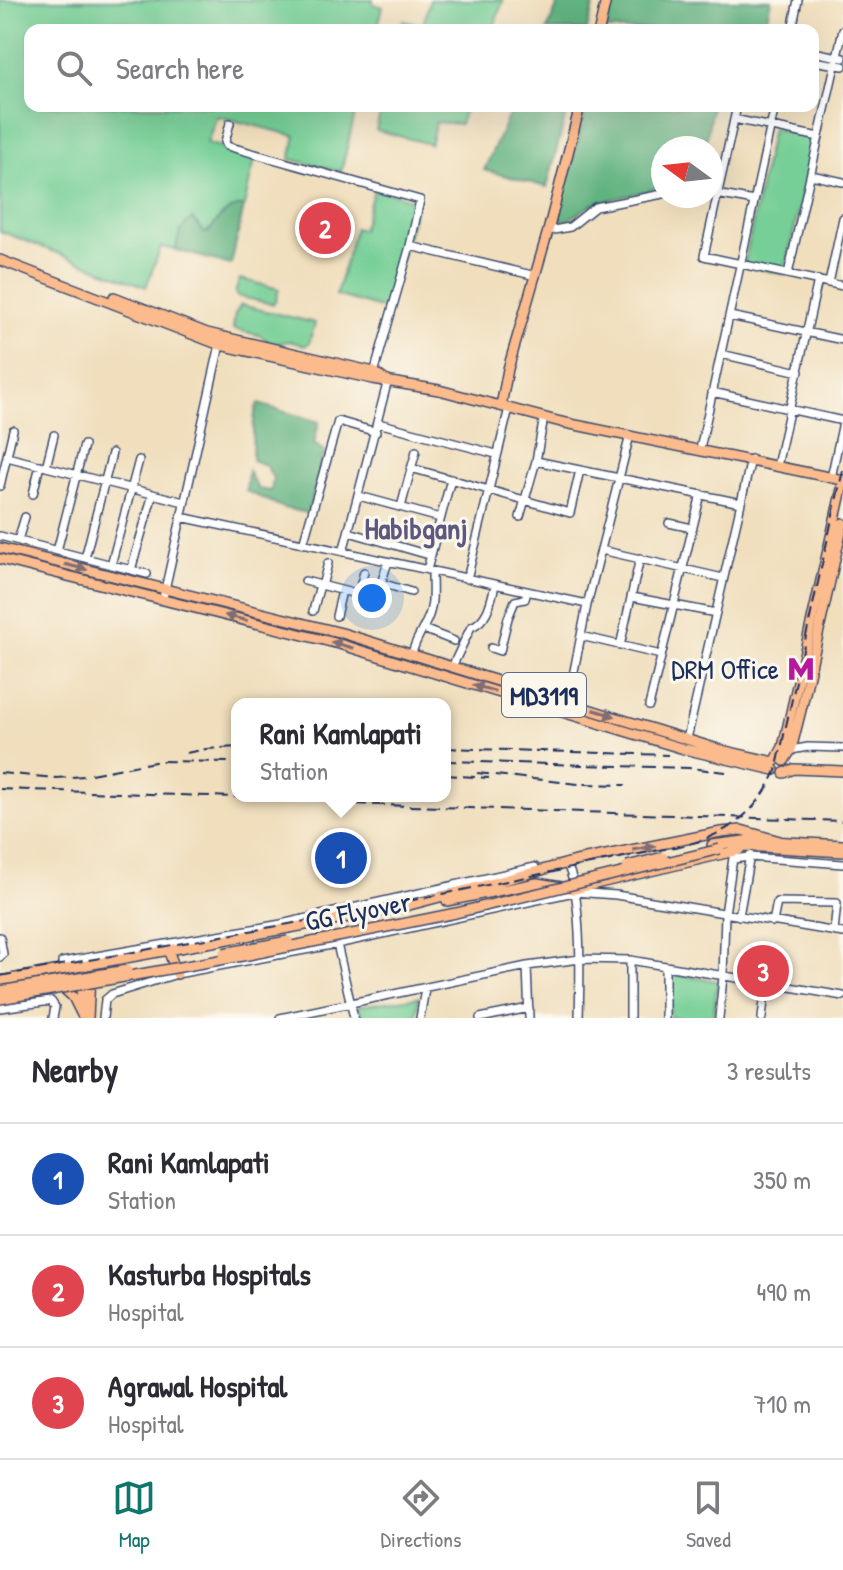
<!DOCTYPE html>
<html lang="en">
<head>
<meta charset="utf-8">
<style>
  :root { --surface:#fff; --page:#f2f2f3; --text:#2b2b33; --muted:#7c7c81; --line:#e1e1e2; --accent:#0f766e }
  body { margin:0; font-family:"Patrick Hand",sans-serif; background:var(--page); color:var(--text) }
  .compass { position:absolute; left:651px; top:136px; width:72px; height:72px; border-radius:50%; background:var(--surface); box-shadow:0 8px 32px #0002; rotate:285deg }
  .you { position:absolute; left:372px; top:598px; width:28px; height:28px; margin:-20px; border:6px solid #fff; border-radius:50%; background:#1a73e8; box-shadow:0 0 0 12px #1a73e833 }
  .badge { display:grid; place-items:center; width:52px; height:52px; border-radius:50%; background:var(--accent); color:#fff; font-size:26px; font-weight:700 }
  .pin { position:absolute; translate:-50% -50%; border:4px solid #fff; box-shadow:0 2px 8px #0006 }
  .popup { position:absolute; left:231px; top:698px; width:220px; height:104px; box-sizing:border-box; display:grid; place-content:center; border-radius:16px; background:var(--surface); filter:drop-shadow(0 2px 6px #0005); font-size:26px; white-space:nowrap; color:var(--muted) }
  .popup b { font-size:30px; color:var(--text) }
  .popup::after { content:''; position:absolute; left:50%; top:100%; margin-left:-16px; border:16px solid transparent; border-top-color:var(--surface) }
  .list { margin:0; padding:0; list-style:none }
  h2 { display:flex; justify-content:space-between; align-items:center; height:104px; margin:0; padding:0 32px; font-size:34px }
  h2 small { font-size:26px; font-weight:400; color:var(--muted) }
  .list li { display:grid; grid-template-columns:52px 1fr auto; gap:24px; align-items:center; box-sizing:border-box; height:112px; padding:0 32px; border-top:2px solid var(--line) }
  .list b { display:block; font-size:30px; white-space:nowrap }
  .list p { margin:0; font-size:26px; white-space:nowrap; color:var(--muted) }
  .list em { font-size:26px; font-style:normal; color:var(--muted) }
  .icon { flex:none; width:44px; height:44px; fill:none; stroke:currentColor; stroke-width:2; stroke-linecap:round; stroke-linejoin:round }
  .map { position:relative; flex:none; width:843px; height:1018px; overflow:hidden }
  .search { position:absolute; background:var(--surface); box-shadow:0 8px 32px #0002; left:24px; right:24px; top:24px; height:88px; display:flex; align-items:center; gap:20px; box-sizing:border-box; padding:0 28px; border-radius:16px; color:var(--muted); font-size:30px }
  .sheet { height:440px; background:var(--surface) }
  nav { display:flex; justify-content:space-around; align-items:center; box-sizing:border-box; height:112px; border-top:2px solid var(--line); background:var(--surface); font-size:22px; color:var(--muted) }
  nav a { display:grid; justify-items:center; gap:4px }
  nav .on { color:var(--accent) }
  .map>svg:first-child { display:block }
</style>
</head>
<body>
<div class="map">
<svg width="843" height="1018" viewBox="0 0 843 1018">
  <rect width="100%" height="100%" fill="#fbf7ec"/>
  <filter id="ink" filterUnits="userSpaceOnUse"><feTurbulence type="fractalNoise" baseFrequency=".0125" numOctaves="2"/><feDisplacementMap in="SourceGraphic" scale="16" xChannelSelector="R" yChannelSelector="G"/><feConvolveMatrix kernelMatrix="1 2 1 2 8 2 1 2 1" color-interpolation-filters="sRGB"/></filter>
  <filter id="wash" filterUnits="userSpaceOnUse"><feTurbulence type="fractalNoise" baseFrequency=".006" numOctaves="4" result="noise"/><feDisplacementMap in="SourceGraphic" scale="32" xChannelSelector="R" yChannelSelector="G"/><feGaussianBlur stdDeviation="1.8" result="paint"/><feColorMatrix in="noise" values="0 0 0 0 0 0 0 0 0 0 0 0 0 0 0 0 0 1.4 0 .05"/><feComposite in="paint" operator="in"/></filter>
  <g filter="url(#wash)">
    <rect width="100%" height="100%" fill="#f0debc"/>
    <path fill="#76cf96" stroke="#487f7a" stroke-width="2" d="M 0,0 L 373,0 L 373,4 L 383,7 L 377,30 L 30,30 L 30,106 L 357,106 L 341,172 L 290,159 L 296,136 L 217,116 L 207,143 L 254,156 L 255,159 L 244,206 C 219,209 222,224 204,233 L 197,223 L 178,237 L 176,250 L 161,247 L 146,287 L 0,231 Z
      M 430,0 L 503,0 L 493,30 L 401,30 L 403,21 L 423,25 Z
      M 382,106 L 466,106 L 460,124 L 436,122 L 430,144 L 376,130 Z
      M 772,128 L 815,138 L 784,274 L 744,266 Z
      M 374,189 L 411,199 L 415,209 L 387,310 L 336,295 L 355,228 L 362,230 Z
      M 240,279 L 279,289 L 275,302 L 272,304 L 237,296 L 235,293 Z
      M 241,305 L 315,323 L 309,343 L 305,346 L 290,341 L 272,344 L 259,335 L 233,329 L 235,314 Z
      M 670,974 L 718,981 L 713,1018 L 670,1018 Z
      M 419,997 L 416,1018 L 361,1018 L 358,1006 Z"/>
    <path fill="#60b27f" stroke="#3e706e" stroke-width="2" d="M 560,0 L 595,0 L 587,30 L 547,30 Z
      M 614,0 L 771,0 L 767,18 L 769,26 L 788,29 L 606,30 Z
      M 513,106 L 568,106 L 547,187 L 484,170 Z
      M 587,106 L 712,106 L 705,148 L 663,148 L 663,187 L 593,204 L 568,220 L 557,220 Z
      M 244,206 L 231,265 L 176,250 C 178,237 180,226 193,219 L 203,233 L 209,232 C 220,217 225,208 244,206 Z
      M 258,404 L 319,422 L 314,444 L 325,451 L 308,513 L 284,508 L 246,491 L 248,471 L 258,489 L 271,491 L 273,478 L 266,465 L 252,460 C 252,447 253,412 258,404 Z"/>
  </g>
  <g filter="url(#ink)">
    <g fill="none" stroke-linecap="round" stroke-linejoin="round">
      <g stroke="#3b496c" stroke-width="10">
        <path id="minor" d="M 792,30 L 798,0
          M 813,52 L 843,58
          M 813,61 L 843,66
          M 737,106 L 704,256 L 843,286
          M 734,119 L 819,137
          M 230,123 L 225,142 L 227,146 L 420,200 L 410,246 L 373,377
          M 811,175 L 843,182
          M 711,193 L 754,201
          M 548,231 L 570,227 L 595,207 L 663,194
          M 410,246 L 536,276
          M 788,274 L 843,30
          M 829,283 L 843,218
          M 730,316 L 843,340
          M 721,354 L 799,372
          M 712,392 L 843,421
          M 378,423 L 496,454
          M 700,449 L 775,106
          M 7,457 L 184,502
          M 536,461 L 741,503
          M 777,466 L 818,280
          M 46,467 L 54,435
          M 411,468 L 570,513 L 580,470
          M 831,478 L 843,422
          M 0,486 L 13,430
          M 33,494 L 40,465
          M 359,496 L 440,518
          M 401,507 L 416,451
          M 181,517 L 587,604
          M 520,517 L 536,461 L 544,417
          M 669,523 L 692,528
          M 349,532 L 429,555
          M 0,536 L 147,574
          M 18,540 L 25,517
          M 303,544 L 338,421 L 376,432
          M 601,550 L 723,578
          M 57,551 L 84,445
          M 343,552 L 388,380
          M 85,558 L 112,453
          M 111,565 L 139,460
          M 131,570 L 153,494
          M 427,570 L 451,479
          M 467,579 L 509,408
          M 305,581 L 376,599 L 388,562
          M 381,583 L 411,592
          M 322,586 L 328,563
          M 164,594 L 221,340
          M 358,595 L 364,572
          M 632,597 L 716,613
          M 313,611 L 320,585
          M 336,616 L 342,591
          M 423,629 L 454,641
          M 581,636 L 661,655
          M 620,646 L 640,558
          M 491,648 L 500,651 L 508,618 L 515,601 L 525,599 L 527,592
          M 412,654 C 415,640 422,632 428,618 C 434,604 432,587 432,572
          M 452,667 L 471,627 C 488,621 491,601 495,585
          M 573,676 L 587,605 L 630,435
          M 649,706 L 701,494
          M 687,739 L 751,459
          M 791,750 L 808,747 L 843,748
          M 733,859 L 750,857 L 843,864
          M 566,863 C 583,891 580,982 579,1018
          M 739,916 L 750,855
          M 773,922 L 777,902 L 837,903 L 834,931
          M 0,937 L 3,954 L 0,957
          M 337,944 L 354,1018
          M 630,960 L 630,1018
          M 527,966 L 529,1018
          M 63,969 L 62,962 L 281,924 L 535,867
          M 0,1008 L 51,1001 L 55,1007 L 53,1018
          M 103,1018 L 105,1000 L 112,994 L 177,974 L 337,944 L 574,892 L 616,895 L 843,933
          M 280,1018 L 527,966 L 580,959 L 630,960 L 843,996
          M 420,1018 L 425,989
          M 480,1018 L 529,1008
          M 665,1018 L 665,967
          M 719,1018 L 723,977 L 725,914 L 734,851
          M 762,1018 L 766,983"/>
      </g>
      <g stroke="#3b496c" stroke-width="12">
        <path id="major" d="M 599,30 L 606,0
          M 0,260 L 220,345 L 373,379 L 439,390 L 561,422 L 843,480
          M 114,297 L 207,333 L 374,372 L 385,380
          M 501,406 L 508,369 L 548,231 L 580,106
          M 0,548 L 342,633 L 721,750 L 774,762
          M 0,559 L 339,644 L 684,749 L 774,770
          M 776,760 L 783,747 L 843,484
          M 784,761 L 791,750 L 803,702 L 843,523
          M 784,773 L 794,769 L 843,771
          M 712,845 L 752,840 L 843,845
          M 743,846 L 843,852
          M 447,901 L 537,883 L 574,889 L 739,850 L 742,846
          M 170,955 L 177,974
          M 81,977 L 82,1011
          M 0,981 L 398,908 L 576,861 L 721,832 L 741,830 L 780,841
          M 61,986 L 73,997 L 82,1015
          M 88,1018 L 90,976"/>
      </g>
      <use href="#minor" stroke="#fff" stroke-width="7"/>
      <use href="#major" stroke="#fbbb8d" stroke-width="9"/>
      <path stroke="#1b2f5e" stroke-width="2" stroke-dasharray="12 6" stroke-linecap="butt" d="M 445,748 L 668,755
        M 186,753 L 206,749 L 237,747
        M 445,761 L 689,768 L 726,772
        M 0,773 L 56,778 L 85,776
        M 477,773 L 579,784 L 626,785
        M 91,774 L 160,761 L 237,762
        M 445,775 L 489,778
        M 0,789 L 327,800
        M 355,804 L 843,821
        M 0,976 L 344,914 L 689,844 C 730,833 759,810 776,771 L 843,470"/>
      <g stroke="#3b496c" stroke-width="12" stroke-linecap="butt">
        <path id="major-bridge" d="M 627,866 L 663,857
          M 224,953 L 288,941
          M 0,991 L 127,970
          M 0,999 L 248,955 L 456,913 L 720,849"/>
      </g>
      <use href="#major-bridge" stroke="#fbbb8d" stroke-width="9"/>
    </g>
    <defs><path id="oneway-solid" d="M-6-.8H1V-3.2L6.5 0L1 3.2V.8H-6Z" transform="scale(2)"/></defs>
    <g fill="#806e73">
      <use href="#oneway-solid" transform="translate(76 567) rotate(14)"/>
      <use href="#oneway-solid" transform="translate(236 618) rotate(-166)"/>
      <use href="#oneway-solid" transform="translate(342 645) rotate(-164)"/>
      <use href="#oneway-solid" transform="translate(484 688) rotate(-163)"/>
      <use href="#oneway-solid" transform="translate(604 713) rotate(17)"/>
      <use href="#oneway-solid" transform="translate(644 848) rotate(-10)"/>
    </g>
  </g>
  <defs>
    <g id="metro-bare" transform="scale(2.16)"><path d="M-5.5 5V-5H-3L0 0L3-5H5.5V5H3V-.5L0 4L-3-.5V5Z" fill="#b5179e" stroke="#fbf7ec" stroke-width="2.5" paint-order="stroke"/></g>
  </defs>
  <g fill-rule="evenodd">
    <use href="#metro-bare" x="801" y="669"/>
  </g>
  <g text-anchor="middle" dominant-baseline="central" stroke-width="6" stroke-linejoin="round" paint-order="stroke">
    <rect fill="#fbf7ec" stroke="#5e6b89" stroke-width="2" x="502" y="673" width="84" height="44" rx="6"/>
    <g font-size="26" font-weight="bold" fill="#1b2f5e">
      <text x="544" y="695">MD3119</text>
    </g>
    <g font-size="28" fill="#1b2f5e" stroke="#fbf7ec" text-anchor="end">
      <text x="779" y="669">DRM Office</text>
    </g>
    <g font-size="28" fill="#1b2f5e" stroke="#fbf7ec">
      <text transform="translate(358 911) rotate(-11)">GG Flyover</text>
    </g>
    <g font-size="30" font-weight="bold" fill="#5d5880" stroke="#fbf7ec">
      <text x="416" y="528">Habibganj</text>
    </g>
  </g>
</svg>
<svg class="compass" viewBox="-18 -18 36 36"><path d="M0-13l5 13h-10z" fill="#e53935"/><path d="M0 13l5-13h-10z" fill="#7c7c81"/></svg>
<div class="you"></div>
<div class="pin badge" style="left:341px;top:858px;background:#1a4fb4">1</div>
<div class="popup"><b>Rani Kamlapati</b>Station</div>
<div class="pin badge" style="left:325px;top:228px;background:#e0444e">2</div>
<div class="pin badge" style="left:763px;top:971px;background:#e0444e">3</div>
<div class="search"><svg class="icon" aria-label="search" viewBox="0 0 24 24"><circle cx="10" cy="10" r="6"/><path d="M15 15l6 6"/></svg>Search here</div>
</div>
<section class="sheet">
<h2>Nearby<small>3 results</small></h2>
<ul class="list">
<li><span class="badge" style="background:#1a4fb4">1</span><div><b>Rani Kamlapati</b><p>Station</p></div><em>350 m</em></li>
<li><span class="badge" style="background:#e0444e">2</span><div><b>Kasturba Hospitals</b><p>Hospital</p></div><em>490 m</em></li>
<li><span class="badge" style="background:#e0444e">3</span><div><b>Agrawal Hospital</b><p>Hospital</p></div><em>710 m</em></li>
</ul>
</section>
<nav>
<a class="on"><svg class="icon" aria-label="map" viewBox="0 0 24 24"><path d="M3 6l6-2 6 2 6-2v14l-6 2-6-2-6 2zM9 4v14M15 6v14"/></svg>Map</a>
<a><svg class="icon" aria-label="directions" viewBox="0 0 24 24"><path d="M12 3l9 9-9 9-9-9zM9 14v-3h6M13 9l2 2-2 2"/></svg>Directions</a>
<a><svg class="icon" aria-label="saved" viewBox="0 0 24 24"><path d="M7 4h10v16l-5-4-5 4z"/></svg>Saved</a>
</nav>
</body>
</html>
